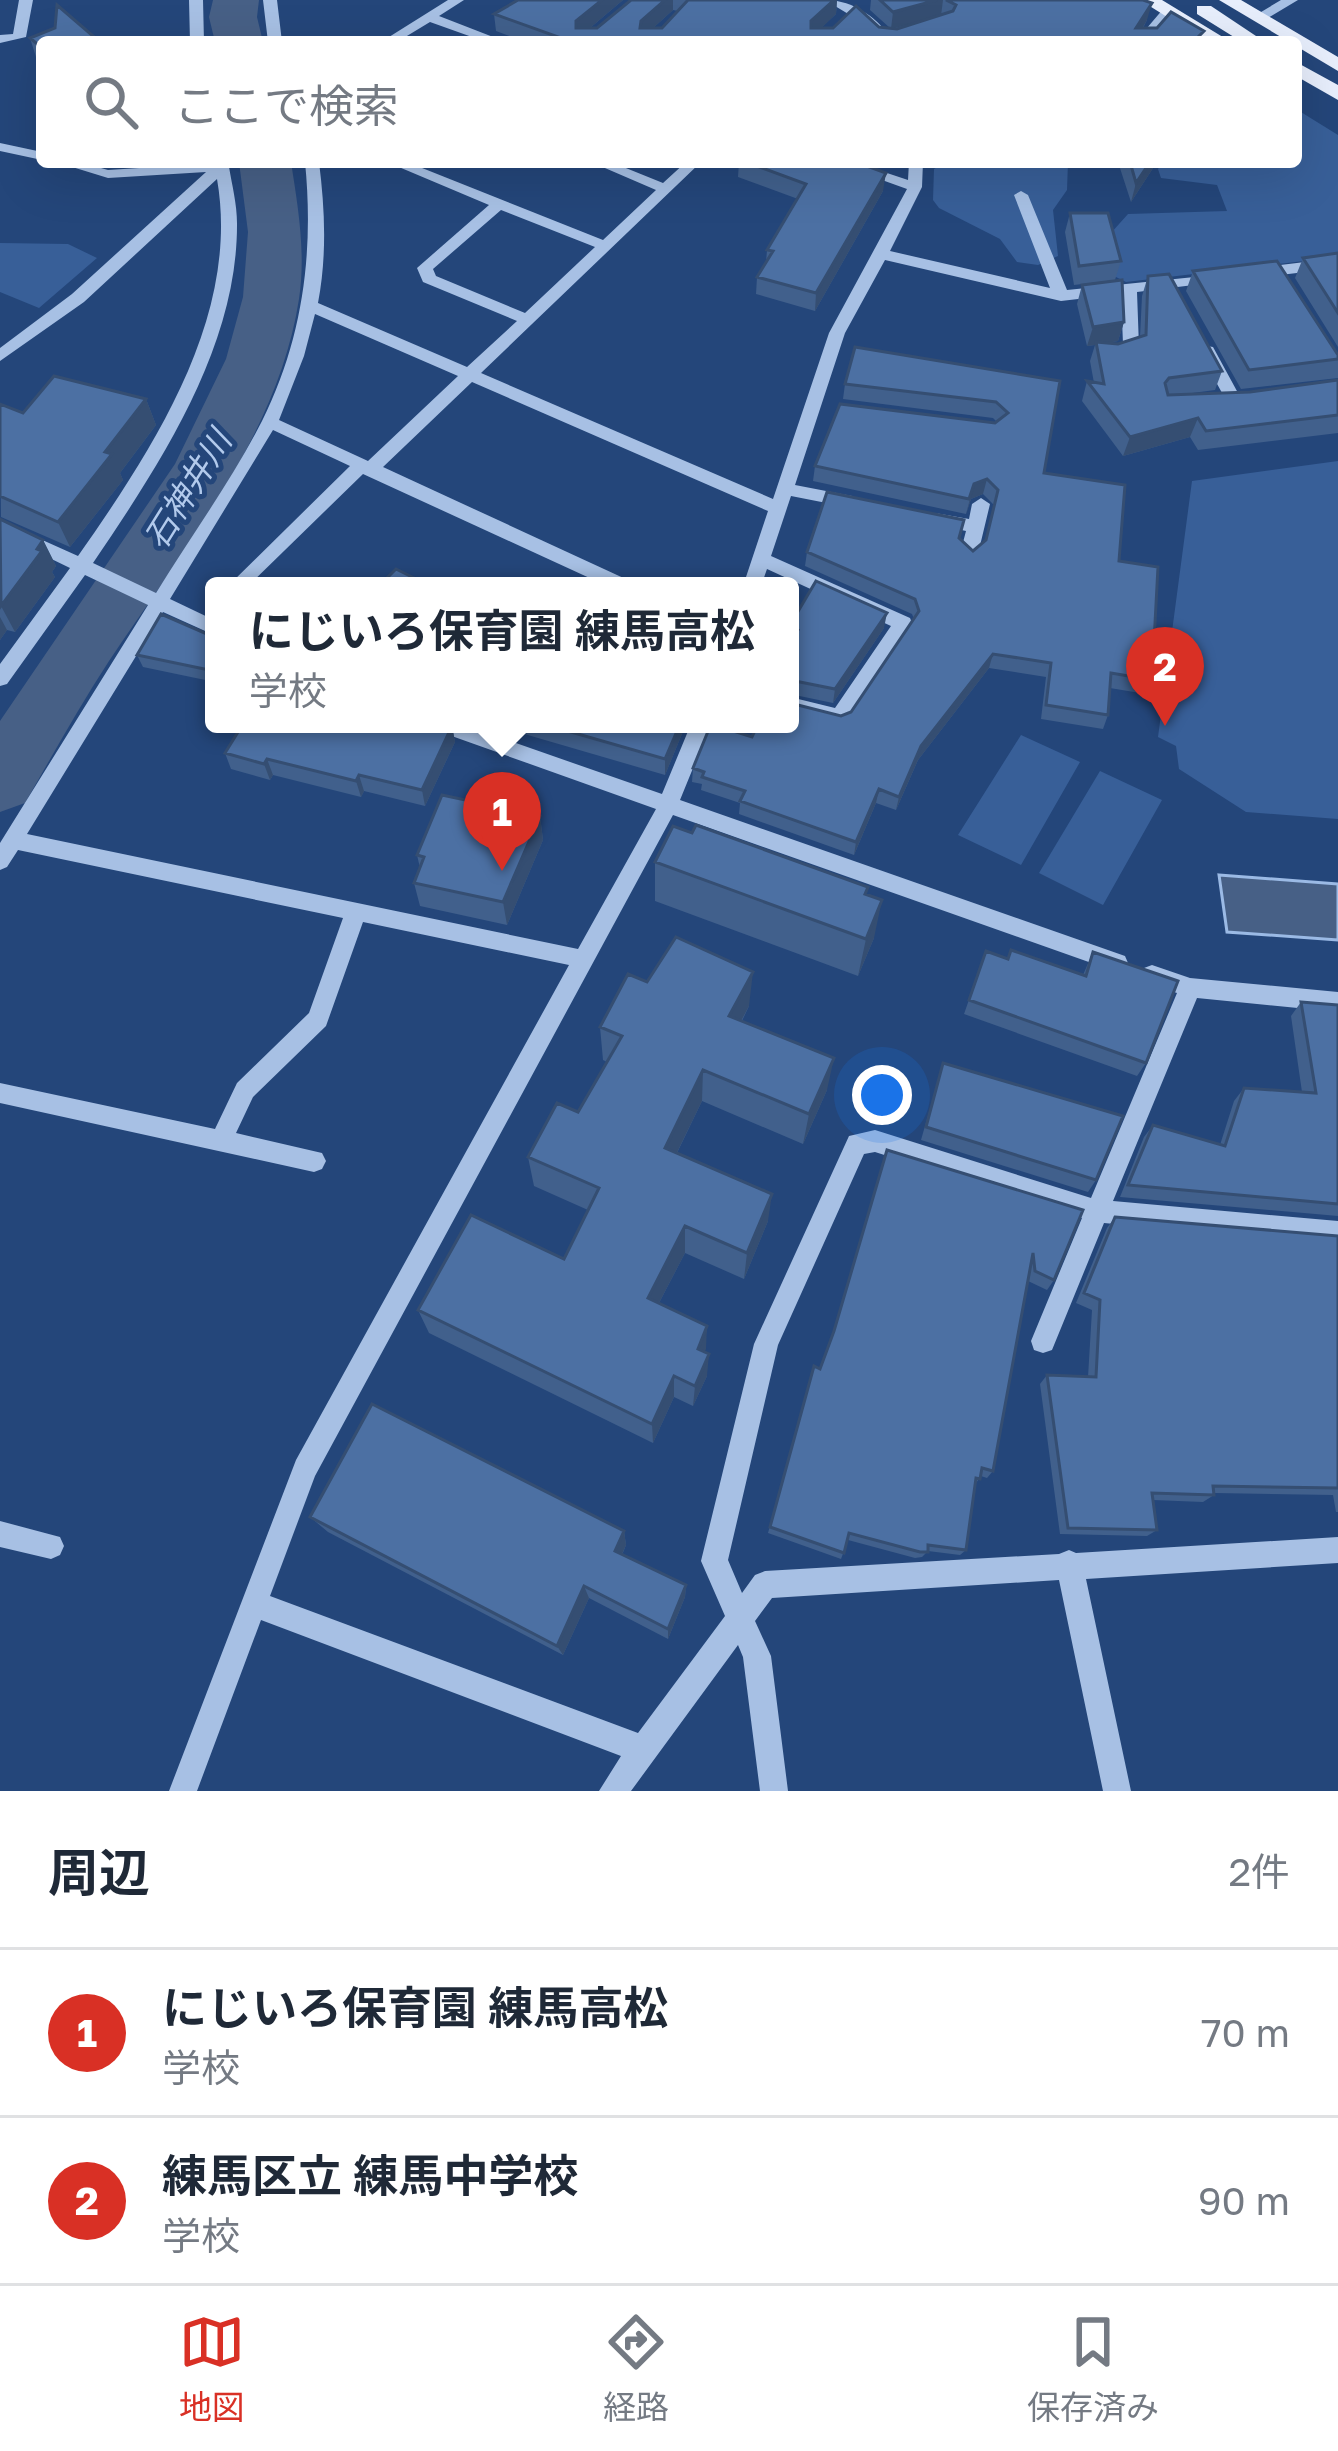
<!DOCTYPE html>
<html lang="ja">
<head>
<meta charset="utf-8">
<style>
  :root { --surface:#fff; --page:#f6f6f7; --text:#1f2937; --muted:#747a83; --line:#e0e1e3; --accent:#d93025 }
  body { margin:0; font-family:"Golos Text","Noto Sans JP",sans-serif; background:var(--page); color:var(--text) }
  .you { position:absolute; left:882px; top:1095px; width:42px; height:42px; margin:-30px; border:9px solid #fff; border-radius:50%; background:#1a73e8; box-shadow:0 0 0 18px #1a73e833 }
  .badge { display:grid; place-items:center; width:78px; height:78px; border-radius:50%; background:var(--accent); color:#fff; font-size:39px; font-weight:700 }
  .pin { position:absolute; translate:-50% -99px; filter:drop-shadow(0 3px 6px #0008) }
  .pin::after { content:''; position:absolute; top:63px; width:42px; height:36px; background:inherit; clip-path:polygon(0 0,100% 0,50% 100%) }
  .popup { position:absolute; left:205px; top:577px; width:594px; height:156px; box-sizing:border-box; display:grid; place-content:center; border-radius:12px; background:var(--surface); filter:drop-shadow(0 3px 9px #0005); font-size:39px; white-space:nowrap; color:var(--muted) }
  .popup b { font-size:45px; color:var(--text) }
  .popup::after { content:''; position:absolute; left:50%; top:100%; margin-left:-24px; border:24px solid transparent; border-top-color:var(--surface) }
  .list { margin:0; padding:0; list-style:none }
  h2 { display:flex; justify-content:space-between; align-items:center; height:156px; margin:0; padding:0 48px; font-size:51px }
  h2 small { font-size:39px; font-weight:400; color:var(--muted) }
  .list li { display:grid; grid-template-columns:78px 1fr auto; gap:36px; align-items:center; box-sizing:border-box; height:168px; padding:0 48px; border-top:3px solid var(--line) }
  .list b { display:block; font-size:45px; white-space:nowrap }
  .list p { margin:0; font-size:39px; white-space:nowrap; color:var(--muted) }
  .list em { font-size:39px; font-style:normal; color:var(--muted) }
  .icon { flex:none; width:66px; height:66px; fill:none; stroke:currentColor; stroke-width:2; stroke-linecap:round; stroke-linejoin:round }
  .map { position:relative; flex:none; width:1338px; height:1791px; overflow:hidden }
  .search { position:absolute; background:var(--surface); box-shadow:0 12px 48px #0002; left:36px; right:36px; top:36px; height:132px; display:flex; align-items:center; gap:30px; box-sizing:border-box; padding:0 42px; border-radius:12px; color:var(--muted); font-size:45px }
  .sheet { height:492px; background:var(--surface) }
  nav { display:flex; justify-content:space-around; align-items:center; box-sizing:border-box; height:168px; border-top:3px solid var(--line); background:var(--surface); font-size:33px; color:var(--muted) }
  nav a { display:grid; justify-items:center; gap:6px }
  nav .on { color:var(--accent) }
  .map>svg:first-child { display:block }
</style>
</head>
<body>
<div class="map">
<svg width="1338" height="1791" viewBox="0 0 1338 1791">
  <rect width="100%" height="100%" fill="#24467a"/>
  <path fill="#385f98" d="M 1296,109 L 1338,135 L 1338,257 L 1126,282 L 1114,276 L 1111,233 L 1128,214 L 1227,211 L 1217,185 L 1161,178 L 1158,169 L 1163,162 L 1296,162 Z
    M 946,162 L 1068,162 L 1067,190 L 1053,210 L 1058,256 L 1038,265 L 1017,262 L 1000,239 L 939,208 L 933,200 L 934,169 Z
    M 0,243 L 68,244 L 97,258 L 39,308 L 0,292 Z
    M 1338,461 L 1338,819 L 1246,812 L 1179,769 L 1176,746 L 1158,737 L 1192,481 Z
    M 1021,735 L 1080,762 L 1021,865 L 958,835 Z
    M 1100,771 L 1162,800 L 1103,905 L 1039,873 Z"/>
  <path fill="#476086" stroke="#9bbae5" stroke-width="3" d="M 1219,875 L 1338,884 L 1338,940 L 1227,932 Z"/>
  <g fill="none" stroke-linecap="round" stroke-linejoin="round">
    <path fill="#476086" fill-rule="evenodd" d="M 213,0 L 259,0 L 257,17 L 263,42 L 215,42 L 209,17 Z
      M 239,162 L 291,162 C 298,207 306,252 299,299 C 278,435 183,550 109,661 C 79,707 52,756 25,803 L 0,812 L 0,721 L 175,464 L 226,359 L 243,297 L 248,232 Z"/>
    <path fill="#a7c0e4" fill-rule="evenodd" d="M 19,0 L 33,0 L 26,37 L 0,43 L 0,35 L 13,34 Z
      M 189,0 L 203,0 L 204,42 L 190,42 Z
      M 263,0 L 277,0 L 282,42 L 268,42 Z
      M 448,0 L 464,0 L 439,16 L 506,42 L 486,42 L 430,22 L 397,42 L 381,42 Z
      M 825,0 C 855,0 878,19 895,42 L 881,42 L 870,27 Z
      M 1281,0 L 1298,0 L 1263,21 L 1251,18 Z
      M 1164,8 L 1176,11 L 1149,42 L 1135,42 Z
      M 0,143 L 42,152 L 42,160 L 0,151 Z
      M 56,162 L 80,162 L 108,170 L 233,162 L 229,167 C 232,185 237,204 237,223 C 238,347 160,464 93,563 L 156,593 C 191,536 232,480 262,421 C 303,339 314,252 305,162 L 319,162 C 325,209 327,256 318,303 L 467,367 L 517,321 L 423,282 L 417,268 L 489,205 L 387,162 L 407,162 L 603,240 L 656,190 L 591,162 L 611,162 L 663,183 L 686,162 L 701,162 L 481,373 L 773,499 L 829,333 L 907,189 L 832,162 L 854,162 L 908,180 L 909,162 L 923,162 L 922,187 L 890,251 L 1050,288 L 1014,195 L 1021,191 L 1028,195 L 1067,290 L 1224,274 L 1224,280 L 1218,282 L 1137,292 L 1139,347 L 1116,357 L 1108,352 L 1123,344 L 1121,294 L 1061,301 L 885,260 L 845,333 L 795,485 L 852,496 L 861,502 L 852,508 L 791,496 L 771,556 L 910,618 L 912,623 L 847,722 L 840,725 L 790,713 L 790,697 L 835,708 L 891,626 L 767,569 L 761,586 L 743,586 L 768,511 L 472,382 L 383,467 L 630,581 L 633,586 L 607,586 L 363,474 L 248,586 L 228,586 L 350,466 L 273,430 L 170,599 L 214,620 L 214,635 L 163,612 L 27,834 L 578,949 L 656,809 L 432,729 L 429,724 L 461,724 L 662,794 L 691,724 L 711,724 L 680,800 L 1125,956 L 1128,963 L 1125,970 L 1117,972 L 673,815 L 315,1476 L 270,1596 L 638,1733 L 725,1616 L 701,1561 L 754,1344 L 849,1136 L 875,1130 L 1091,1198 L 1177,993 L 1144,982 L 1141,975 L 1144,968 L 1152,965 L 1190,978 L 1338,992 L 1338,1012 L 1197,998 L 1113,1201 L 1338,1221 L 1338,1245 L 1104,1223 L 1052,1350 L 1043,1353 L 1034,1350 L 1031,1341 L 1082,1218 L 875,1152 L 864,1154 L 778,1345 L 728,1560 L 742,1593 L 755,1575 L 765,1571 L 1059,1554 L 1069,1550 L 1076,1553 L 1338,1537 L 1338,1563 L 1086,1579 L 1131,1791 L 1103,1791 L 1059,1580 L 772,1598 L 755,1621 L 771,1656 L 788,1791 L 760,1791 L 743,1657 L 738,1645 L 631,1791 L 599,1791 L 621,1756 L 261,1620 L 197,1791 L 169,1791 L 296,1460 L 569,965 L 363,922 L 326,1026 L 253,1097 L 236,1133 L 322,1153 L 326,1161 L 322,1169 L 314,1172 L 0,1103 L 0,1083 L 215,1129 L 237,1083 L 309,1013 L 343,918 L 18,850 L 7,867 L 0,870 L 0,843 L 148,605 L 85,575 L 7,684 L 0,686 L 0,664 L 70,568 L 0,534 L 0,521 L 78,556 C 153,449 241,316 217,179 L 84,302 L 0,361 L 0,348 L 72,294 L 206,172 L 108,178 ZM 501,210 L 595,247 L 525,313 L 436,276 L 433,269 ZM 315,314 L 458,376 L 368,461 L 279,420 L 304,356 Z
      M 1338,258 L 1338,268 L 1255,278 L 1247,273 L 1255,268 Z
      M 1207,346 L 1213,347 L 1238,393 L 1261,395 L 1261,403 L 1227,402 L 1199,351 Z
      M 981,498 L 990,504 L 978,554 L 969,561 L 960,554 L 966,531 L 929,523 L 926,519 L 935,513 L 969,519 L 972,504 Z
      M 0,1521 L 60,1537 L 64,1546 L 60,1555 L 51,1559 L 0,1547 Z"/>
    <path fill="#e7eefc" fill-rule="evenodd" d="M 1140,0 L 1162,0 L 1231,42 L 1207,42 Z
      M 1219,0 L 1241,0 L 1338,57 L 1338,71 Z
      M 1197,6 L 1211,6 L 1265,42 L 1242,42 L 1197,14 Z
      M 1296,62 L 1338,85 L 1338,100 L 1296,76 Z"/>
  </g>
  <path fill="#41608c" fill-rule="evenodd" d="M 623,0 L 590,28 L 597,28 L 631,0 L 837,0 L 836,14 L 821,28 L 890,28 L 870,10 L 871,0 L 1143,0 L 1147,20 L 1143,28 L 1200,42 L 525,42 L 496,31 L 494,14 ZM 673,10 L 678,11 L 662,28 L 653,28 Z
    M 30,38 L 42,42 L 42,62 L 36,57 Z
    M 739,162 L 859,162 L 858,164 L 883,191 L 815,311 L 756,294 L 757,277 L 766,263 L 767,250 L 798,199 L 738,177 Z
    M 1118,162 L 1157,162 L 1131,202 Z
    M 1070,213 L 1121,261 L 1115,280 L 1074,285 L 1065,232 Z
    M 1338,253 L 1338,347 L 1295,278 L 1303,258 Z
    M 1193,271 L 1338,359 L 1338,378 L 1241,389 L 1186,291 Z
    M 1148,276 L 1222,371 L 1215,390 L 1185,394 L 1250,392 L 1338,380 L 1338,433 L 1198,450 L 1190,437 L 1123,456 L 1082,401 L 1087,381 L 1094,383 L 1090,361 L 1095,345 L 1087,346 L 1077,304 L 1082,285 L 1124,322 L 1118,341 L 1107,343 L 1118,344 L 1140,337 L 1142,296 Z
    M 1060,381 L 1044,473 L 1119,561 L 1152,680 L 1146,694 L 1110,688 L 1108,715 L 1103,729 L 1041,719 L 1046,677 L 989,668 L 918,760 L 896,810 L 876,803 L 854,855 L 739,814 L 740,803 L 701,790 L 702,784 L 692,782 L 693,768 L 752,737 L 790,703 L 841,716 L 851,712 L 914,619 L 912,614 L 805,566 L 807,552 L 959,538 L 973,551 L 986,540 L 994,505 L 983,494 L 971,499 L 966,514 L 813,481 L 815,466 L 997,422 L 993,418 L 843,399 L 845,384 Z
    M 146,399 L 156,425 L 120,473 L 123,480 L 70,547 L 1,517 L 0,404 L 23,413 Z
    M 0,519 L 43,540 L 56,566 L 52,572 L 55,577 L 15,632 L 7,630 L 0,640 Z
    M 790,625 L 884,628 L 833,703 L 790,694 Z
    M 214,637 L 214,690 L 210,681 L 143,667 L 137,655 Z
    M 490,724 L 680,724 L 684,729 L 665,775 Z
    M 452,726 L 455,742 L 425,806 L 364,791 L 361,797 L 273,775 L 270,780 L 231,769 L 225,753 Z
    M 540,816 L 543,840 L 507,925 L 420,906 L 414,883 L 420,868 L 417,855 Z
    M 655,862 L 866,894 L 874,938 L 858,976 L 655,901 Z
    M 986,951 L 1008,959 L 1083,975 L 1093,952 L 1146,1063 L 1137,1076 L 964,1014 Z
    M 647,982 L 749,1006 L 742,1021 L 827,1090 L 803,1144 L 702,1101 L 677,1153 L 768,1221 L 744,1279 L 685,1253 L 659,1303 L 707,1326 L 704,1352 L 707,1376 L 693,1406 L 674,1397 L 653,1443 L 429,1333 L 418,1310 L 564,1259 L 588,1210 L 534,1186 L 528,1157 L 578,1112 L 607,1062 L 603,1060 L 600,1027 Z
    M 1301,1002 L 1338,1005 L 1338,1216 L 1120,1197 L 1144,1137 L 1153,1125 L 1220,1145 L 1234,1101 L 1244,1088 L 1302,1092 L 1291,1016 Z
    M 943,1063 L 1096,1180 L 1088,1192 L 921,1140 Z
    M 1083,1210 L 1054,1280 L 1047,1290 L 1028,1281 L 993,1471 L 987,1478 L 981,1476 L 974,1486 L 966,1550 L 960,1555 L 928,1551 L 922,1557 L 915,1558 L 848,1540 L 841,1559 L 768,1533 L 811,1375 Z
    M 1115,1217 L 1338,1236 L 1338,1512 L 1336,1512 L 1333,1495 L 1214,1493 L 1214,1495 L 1203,1502 L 1153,1500 L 1157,1530 L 1147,1536 L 1060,1534 L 1040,1384 L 1047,1375 L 1088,1377 L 1092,1310 L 1076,1303 L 1107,1228 Z
    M 310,1517 L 624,1531 L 626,1545 L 622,1555 L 686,1585 L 685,1597 L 668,1639 L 589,1598 L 563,1655 L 328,1532 Z"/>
  <path fill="#354e72" d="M 602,0 L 623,0 L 577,39 L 576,21 Z
    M 665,0 L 673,0 L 673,10 L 641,39 L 641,21 Z
    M 834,0 L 837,0 L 836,14 L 810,39 L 811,21 Z
    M 937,0 L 943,0 L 941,16 L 891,29 L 893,12 Z
    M 1152,3 L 1147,20 L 1134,42 L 1136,28 Z
    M 1150,162 L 1157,162 L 1131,202 L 1136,183 Z
    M 886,173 L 883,191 L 815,311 L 816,293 Z
    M 1124,322 L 1118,341 L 1096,345 L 1096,342 L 1095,345 L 1087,346 L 1093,327 Z
    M 146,399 L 156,425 L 120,473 L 123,480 L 70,547 L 58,522 L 105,452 Z
    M 1198,418 L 1190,437 L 1123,456 L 1130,437 Z
    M 987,479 L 983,494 L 971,499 L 966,514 L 974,484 Z
    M 43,540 L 56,566 L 52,572 L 55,577 L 15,632 L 1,606 Z
    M 887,613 L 884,628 L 833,703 L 835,689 Z
    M 0,617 L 7,630 L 0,640 Z
    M 993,654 L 989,668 L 918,760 L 896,810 L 899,797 L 921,746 Z
    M 680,724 L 684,724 L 684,729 L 665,775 L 665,759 Z
    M 452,726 L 455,742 L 425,806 L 422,790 Z
    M 267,759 L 273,775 L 270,780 L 264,764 Z
    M 359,775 L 364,791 L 361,797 L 356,781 Z
    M 879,789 L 876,803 L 854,855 L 856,842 Z
    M 540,816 L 543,840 L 507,925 L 503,902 Z
    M 882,900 L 874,938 L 858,976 L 866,939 Z
    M 753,972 L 749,1006 L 726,1049 L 729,1016 Z
    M 834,1058 L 827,1090 L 803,1144 L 809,1114 Z
    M 703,1070 L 702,1101 L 665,1177 L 665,1148 Z
    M 772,1194 L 768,1221 L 744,1279 L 747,1253 Z
    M 685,1226 L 685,1253 L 649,1322 L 648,1298 Z
    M 707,1326 L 706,1349 L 696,1371 L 698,1349 Z
    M 709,1354 L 707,1376 L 693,1406 L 695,1386 Z
    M 674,1376 L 674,1397 L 653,1443 L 652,1424 Z
    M 624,1531 L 626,1545 L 617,1565 L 615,1551 Z
    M 686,1585 L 685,1597 L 668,1639 L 668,1629 Z
    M 584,1586 L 589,1598 L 563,1655 L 557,1646 Z"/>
  <path fill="#4c70a3" stroke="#354e72" stroke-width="3" d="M 518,0 L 602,0 L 576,21 L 576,28 L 597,28 L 631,0 L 665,0 L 641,21 L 640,28 L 662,28 L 688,0 L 834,0 L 811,21 L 811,28 L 833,28 L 856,6 L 879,27 L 897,29 L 953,11 L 956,5 L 946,0 L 1143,0 L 1152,3 L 1136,28 L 1157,28 L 1171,12 L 1204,31 L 1193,42 L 572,42 L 494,14 Z
    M 880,0 L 937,0 L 893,12 Z
    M 57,5 L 100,42 L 42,42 L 42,48 L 30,38 L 55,28 Z
    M 746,162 L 856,162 L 886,173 L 816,293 L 757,277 L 773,251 L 767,250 L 806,184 Z
    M 1130,162 L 1150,162 L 1136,183 Z
    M 1070,213 L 1108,213 L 1121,261 L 1079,266 Z
    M 1338,253 L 1338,313 L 1303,258 Z
    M 1277,261 L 1338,355 L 1338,359 L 1249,370 L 1193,271 Z
    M 1169,274 L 1222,371 L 1169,378 L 1165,383 L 1168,395 L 1250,392 L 1338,380 L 1338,415 L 1206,431 L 1198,418 L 1130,437 L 1087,381 L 1104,384 L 1096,342 L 1118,344 L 1146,335 L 1148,276 Z
    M 1122,280 L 1124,322 L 1093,327 L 1082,285 Z
    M 855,347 L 1060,381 L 1044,473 L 1125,485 L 1119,561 L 1158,567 L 1152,680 L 1111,673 L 1108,715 L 1046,705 L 1051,663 L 993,654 L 921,746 L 899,797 L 879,789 L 856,842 L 740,801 L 745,791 L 702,777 L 704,772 L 693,768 L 711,724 L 752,737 L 758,724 L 790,724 L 790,697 L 790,703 L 841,716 L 851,712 L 919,611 L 915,599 L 807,552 L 827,492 L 964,520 L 959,538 L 973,551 L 986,540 L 998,490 L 987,479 L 974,484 L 969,499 L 815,466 L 840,404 L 995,423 L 1008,413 L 996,402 L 845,384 Z
    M 54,376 L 146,399 L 105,452 L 112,454 L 58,522 L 0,496 L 0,404 L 23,413 Z
    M 0,519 L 43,540 L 37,549 L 42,551 L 1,606 Z
    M 396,569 L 428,585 L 379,586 Z
    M 816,581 L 887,613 L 835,689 L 790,680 L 790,644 L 798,630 L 790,627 L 790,625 Z
    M 161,614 L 214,637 L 214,680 L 209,678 L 214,671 L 137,655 Z
    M 243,724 L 446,724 L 452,726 L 422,790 L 359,775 L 356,781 L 267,759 L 264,764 L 225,753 Z
    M 543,724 L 680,724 L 665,759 Z
    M 442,795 L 540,816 L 503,902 L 414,883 L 424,857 L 417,855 Z
    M 696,825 L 868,887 L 865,894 L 882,900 L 866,939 L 655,862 L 673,826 L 692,833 Z
    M 676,937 L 753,972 L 729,1016 L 834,1058 L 809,1114 L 703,1070 L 665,1148 L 772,1194 L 747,1253 L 685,1226 L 648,1298 L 707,1326 L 698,1349 L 709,1354 L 695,1386 L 674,1376 L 652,1424 L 418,1310 L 471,1215 L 564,1259 L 599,1188 L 528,1157 L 557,1103 L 578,1112 L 622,1036 L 600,1027 L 628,974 L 647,982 Z
    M 1011,950 L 1086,976 L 1093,952 L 1178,981 L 1146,1063 L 969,1000 L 986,951 L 1008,959 Z
    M 1301,1002 L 1338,1005 L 1338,1204 L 1128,1185 L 1153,1125 L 1225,1146 L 1244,1088 L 1316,1093 Z
    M 943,1063 L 1123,1116 L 1096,1180 L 926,1127 Z
    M 887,1150 L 1083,1210 L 1054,1280 L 1035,1271 L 1033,1253 L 993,1471 L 982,1468 L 980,1479 L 976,1478 L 966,1550 L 928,1545 L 928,1552 L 920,1552 L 849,1533 L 844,1553 L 770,1527 L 814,1366 L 820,1369 L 834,1331 Z
    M 1115,1217 L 1338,1236 L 1338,1488 L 1213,1486 L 1214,1495 L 1152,1493 L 1157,1530 L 1068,1528 L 1047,1375 L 1096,1377 L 1100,1300 L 1084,1293 Z
    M 372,1404 L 624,1531 L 615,1551 L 686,1585 L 668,1629 L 584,1586 L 557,1646 L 310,1517 Z"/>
  <g text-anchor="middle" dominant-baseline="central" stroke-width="10" stroke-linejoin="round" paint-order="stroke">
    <g font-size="33" font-style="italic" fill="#b2caec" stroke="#24467a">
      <text transform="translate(187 489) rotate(-58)">石神井川</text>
    </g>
  </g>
</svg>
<div class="you"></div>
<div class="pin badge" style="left:502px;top:871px">1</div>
<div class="popup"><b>にじいろ保育園 練馬高松</b>学校</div>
<div class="pin badge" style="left:1165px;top:726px">2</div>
<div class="search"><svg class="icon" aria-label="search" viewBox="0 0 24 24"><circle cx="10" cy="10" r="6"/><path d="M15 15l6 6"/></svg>ここで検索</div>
</div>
<section class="sheet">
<h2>周辺<small>2件</small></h2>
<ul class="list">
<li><span class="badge">1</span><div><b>にじいろ保育園 練馬高松</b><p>学校</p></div><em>70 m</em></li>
<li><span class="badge">2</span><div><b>練馬区立 練馬中学校</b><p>学校</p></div><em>90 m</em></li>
</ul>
</section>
<nav>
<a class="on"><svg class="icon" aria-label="map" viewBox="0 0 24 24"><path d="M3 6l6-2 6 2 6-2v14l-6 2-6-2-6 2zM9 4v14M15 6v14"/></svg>地図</a>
<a><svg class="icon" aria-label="directions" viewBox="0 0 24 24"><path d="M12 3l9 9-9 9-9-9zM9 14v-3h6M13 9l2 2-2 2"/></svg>経路</a>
<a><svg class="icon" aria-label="saved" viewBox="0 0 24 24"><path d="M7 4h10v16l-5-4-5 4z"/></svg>保存済み</a>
</nav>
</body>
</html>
